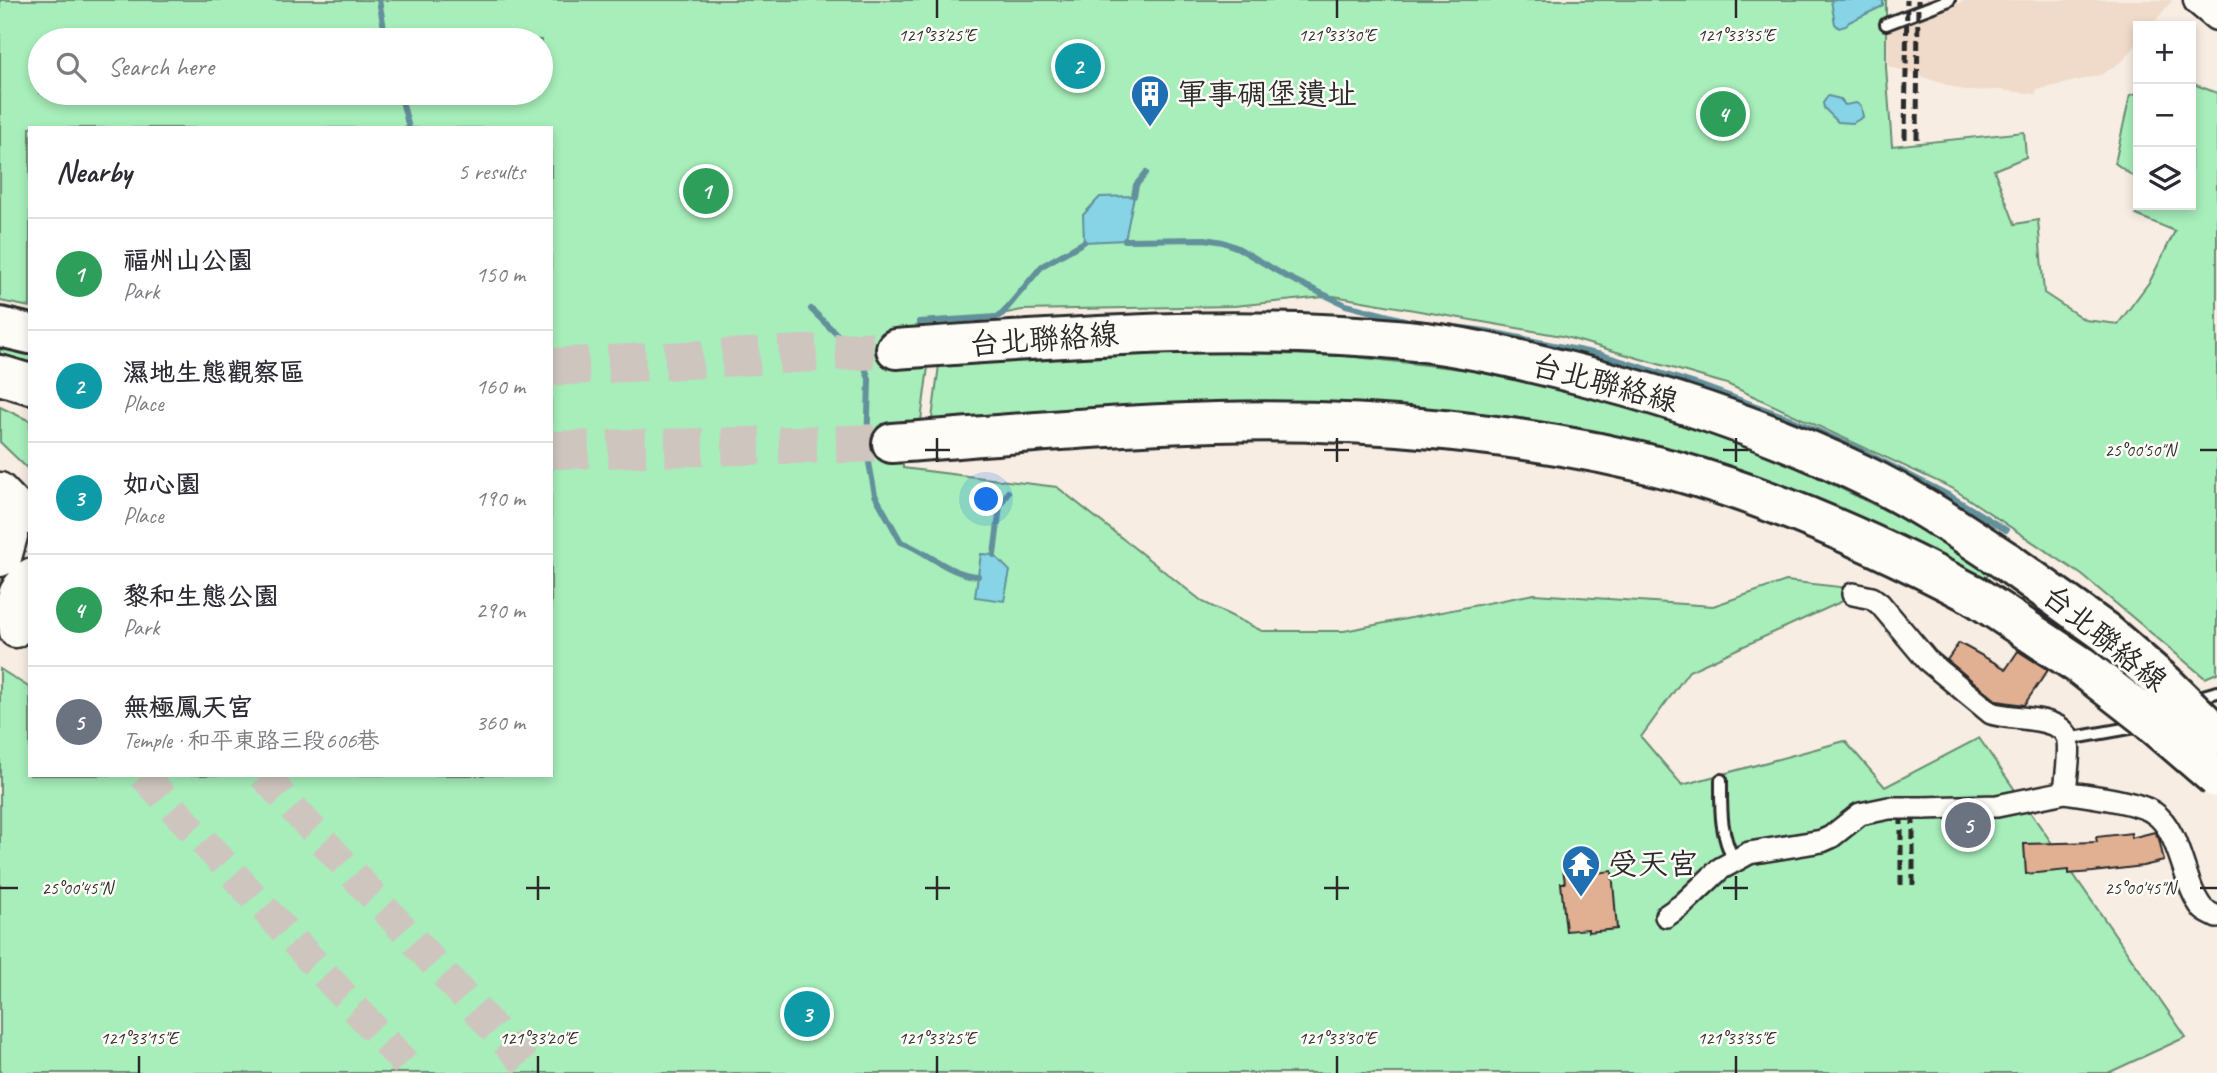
<!DOCTYPE html>
<html lang="en">
<head>
<meta charset="utf-8">
<style>
  :root { --surface:#fff; --page:#f2f2f3; --text:#2b2b33; --muted:#7c7c81; --line:#e1e1e2; --accent:#0f766e }
  body { margin:0; font-family:Caveat,"LXGW WenKai TC",sans-serif; background:var(--page); color:var(--text) }
  .controls { position:absolute; right:21px; top:21px; display:grid; overflow:hidden; border-radius:0px; box-shadow:0 4px 10px #0003 }
  .controls button { width:63px; height:63px; display:grid; place-items:center; padding:0; border:0; border-bottom:2px solid var(--line); background:var(--surface); color:var(--text); font:35px sans-serif }
  .you { position:absolute; left:987px; top:500px; width:24px; height:24px; margin:-18px; border:5px solid #fff; border-radius:50%; background:#1a73e8; box-shadow:0 0 0 10px #1a73e833 }
  .badge { display:grid; place-items:center; width:46px; height:46px; border-radius:50%; background:var(--accent); color:#fff; font-size:23px; font-weight:700 }
  .pin { position:absolute; translate:-50% -50%; border:4px solid #fff; box-shadow:0 2px 7px #0006 }
  .list { margin:0; padding:0; list-style:none }
  h2 { display:flex; justify-content:space-between; align-items:center; height:91px; margin:0; padding:0 28px; font-size:30px }
  h2 small { font-size:23px; font-weight:400; color:var(--muted) }
  .list li { display:grid; grid-template-columns:46px 1fr auto; gap:21px; align-items:center; box-sizing:border-box; height:112px; padding:0 28px; border-top:2px solid var(--line) }
  .list b { display:block; font-size:26px; white-space:nowrap }
  .list p { margin:0; font-size:23px; white-space:nowrap; color:var(--muted) }
  .list em { font-size:23px; font-style:normal; color:var(--muted) }
  .icon { flex:none; width:38px; height:38px; fill:none; stroke:currentColor; stroke-width:2; stroke-linecap:round; stroke-linejoin:round }
  .map { position:relative; flex:none; width:2217px; height:1073px; overflow:hidden }
  .search { position:absolute; background:var(--surface); box-shadow:0 4px 10px #0003; left:28px; top:28px; width:525px; height:77px; display:flex; align-items:center; gap:18px; box-sizing:border-box; padding:0 24px; border-radius:38px; color:var(--muted); font-size:26px }
  .panel { position:absolute; background:var(--surface); box-shadow:0 4px 10px #0003; left:28px; top:126px; width:525px; height:651px; border-radius:0px }
  .map>svg:first-child { display:block }
</style>
</head>
<body>
<div class="map">
<svg width="2217" height="1073" viewBox="0 0 2217 1073">
  <rect width="100%" height="100%" fill="#f7ede3"/>
  <filter id="ink" filterUnits="userSpaceOnUse"><feTurbulence type="fractalNoise" baseFrequency=".0143" numOctaves="2"/><feDisplacementMap in="SourceGraphic" scale="14" xChannelSelector="R" yChannelSelector="G"/><feConvolveMatrix kernelMatrix="1 2 1 2 8 2 1 2 1" color-interpolation-filters="sRGB"/></filter>
  <g filter="url(#ink)">
    <path fill="#f0dbcb" d="M 1967,0 L 2171,0 L 2172,1 L 2151,26 L 2138,26 L 2138,42 L 2124,60 L 2101,75 L 2037,90 L 2035,94 L 2000,90 L 1966,91 L 1888,66 L 1887,30 Z"/>
    <path fill="#a7eeba" stroke="#698c72" stroke-width="2" fill-rule="evenodd" d="M 0,0 L 1886,0 L 1886,67 L 1892,146 L 2024,132 L 2026,157 L 1994,170 L 2015,224 L 2038,220 L 2044,293 L 2085,320 L 2118,324 L 2150,281 L 2175,231 L 2136,215 L 2140,205 L 2191,205 L 2191,83 L 2217,93 L 2217,673 L 2205,678 L 2082,575 L 1952,488 L 1727,384 L 1562,336 L 1334,296 L 1234,306 L 1022,310 L 894,335 L 901,362 L 928,367 L 921,421 L 902,422 L 903,468 L 1057,487 L 1203,602 L 1262,631 L 1344,631 L 1534,594 L 1713,606 L 1786,581 L 1867,590 L 1689,671 L 1641,737 L 1682,785 L 1845,741 L 1885,787 L 1979,738 L 2186,1037 L 2108,1073 L 0,1073 L 0,669 L 30,688 L 30,775 L 551,775 L 551,128 L 30,128 L 30,307 L 0,301 ZM 40,40 L 541,40 L 541,93 L 40,93 Z
      M 2138,93 L 2138,180 L 2115,163 L 2130,95 Z
      M 0,343 L 30,351 L 30,370 L 0,361 Z
      M 1215,352 L 1346,356 L 1470,370 L 1596,398 L 1704,430 L 1789,463 L 1919,527 L 1991,571 L 1981,584 L 1940,558 L 1789,487 L 1652,444 L 1593,430 L 1515,417 L 1369,405 L 1010,419 L 932,419 L 939,365 L 1076,355 Z
      M 0,407 L 30,421 L 30,471 L 0,442 Z"/>
    <path fill="#87d4e6" stroke="#62909b" stroke-width="2" d="M 1831,0 L 1883,0 L 1883,6 L 1849,22 L 1846,26 L 1839,28 L 1835,24 Z
      M 1828,96 L 1840,99 L 1845,105 L 1856,103 L 1861,106 L 1863,117 L 1853,123 L 1838,122 L 1824,108 L 1823,103 Z
      M 1134,196 L 1125,240 L 1084,242 L 1083,215 L 1100,197 Z
      M 981,554 L 994,555 L 1010,571 L 1004,601 L 975,597 Z"/>
    <g fill="none" stroke-linecap="round" stroke-linejoin="round">
      <path stroke="#62909b" stroke-width="6" d="M 379,0 L 386,40
        M 400,93 L 409,128
        M 1134,196 L 1136,185 L 1146,173
        M 1125,240 L 1205,239 L 1223,242 L 1238,248 L 1287,277 L 1346,305 L 1408,321 L 1486,331 L 1602,355 L 1699,385 L 1786,417 L 1856,448 L 1950,496 L 2006,530
        M 811,309 L 862,359 L 869,379 L 867,452 L 875,495 L 901,542 C 927,551 949,575 978,576
        M 919,322 L 997,317 L 1002,314 L 1042,266 L 1084,242
        M 994,555 L 1000,506 L 1008,492"/>
    </g>
    <path fill="#e1b093" stroke="#2b2b2b" stroke-width="2" d="M 1959,643 L 2006,669 L 2018,651 L 2048,670 L 2024,705 L 1997,701 L 1947,660 Z
      M 1990,819 L 1988,839 L 1957,837 L 1958,820 Z
      M 2155,832 L 2159,839 L 2164,861 L 2143,866 L 2093,872 L 2068,874 L 2068,870 L 2026,874 L 2024,844 L 2097,842 L 2096,837 L 2131,833 L 2131,838 Z
      M 1595,866 L 1596,873 L 1612,871 L 1617,929 L 1588,932 L 1588,929 L 1566,931 L 1561,883 L 1565,883 L 1563,869 Z
      M 812,1003 L 819,1015 L 802,1026 L 794,1013 Z"/>
    <g fill="none" stroke-linecap="round" stroke-linejoin="round">
      <path stroke="#cec6be" stroke-width="30" stroke-dasharray="30 15" stroke-linecap="butt" d="M 143,775 L 414,1073
        M 263,775 L 534,1073"/>
      <path stroke="#cec6be" stroke-width="38" stroke-dasharray="38 19" stroke-linecap="butt" d="M 551,367 L 896,349
        M 551,450 L 892,443"/>
      <g stroke="#2b2b2b" stroke-width="16">
        <path id="service" d="M 1886,24 L 1949,0
          M 2193,699 L 2217,692
          M 2068,739 L 2141,726
          M 1721,780 C 1721,812 1720,832 1734,861"/>
      </g>
      <g stroke="#2b2b2b" stroke-width="26">
        <path id="minor" d="M 1853,594 L 1872,598 L 1880,604 L 1927,660 L 1991,713 C 2010,720 2059,715 2067,737 C 2071,748 2066,778 2065,792 C 2086,796 2138,801 2154,813 C 2181,831 2183,886 2203,909 C 2206,912 2213,915 2217,917
          M 1923,808 L 1997,806 L 2065,792
          M 1666,916 L 1682,905 L 1720,869 L 1749,853 L 1822,841 L 1831,837 L 1860,814 L 1889,808"/>
      </g>
      <g stroke="#2b2b2b" stroke-width="35">
        <path id="secondary" d="M 2199,0 L 2217,15
          M 0,488 L 30,519
          M 0,516 L 12,536 L 6,558 L 0,561
          M 15,632 C 11,605 7,593 30,574"/>
      </g>
      <g stroke="#2b2b2b" stroke-width="44">
        <path id="motorway" d="M 0,327 L 30,334
          M 896,349 C 1066,337 1236,323 1406,340 C 1460,345 1514,358 1566,371 C 1668,396 1767,429 1861,474 C 1912,498 1959,530 2006,561
          M 0,375 L 30,384
          M 892,443 C 1000,435 1108,425 1216,422 C 1366,418 1531,432 1676,471 C 1780,500 1879,545 1974,595"/>
      </g>
      <use href="#service" stroke="#fdfcf7" stroke-width="10"/>
      <use href="#minor" stroke="#fdfcf7" stroke-width="21"/>
      <use href="#secondary" stroke="#fdfcf7" stroke-width="30"/>
      <use href="#motorway" stroke="#fdfcf7" stroke-width="38"/>
      <path stroke="#2b2b2b" stroke-width="5" stroke-dasharray="10 5" stroke-linecap="butt" d="M 1905,139 L 1907,0
        M 1917,139 L 1918,0
        M 1901,885 L 1901,796
        M 1913,885 L 1913,796"/>
      <g stroke="#2b2b2b" stroke-width="26" stroke-linecap="butt">
        <path id="minor-bridge" d="M 1889,808 L 1923,808"/>
      </g>
      <g stroke="#2b2b2b" stroke-width="44" stroke-linecap="butt">
        <path id="motorway-bridge" d="M 2006,561 L 2105,632 L 2165,684 L 2217,735
          M 1974,595 L 2081,666 L 2145,716 L 2217,778"/>
      </g>
      <use href="#minor-bridge" stroke="#fdfcf7" stroke-width="21"/>
      <use href="#motorway-bridge" stroke="#fdfcf7" stroke-width="38"/>
    </g>
  </g>
  <path fill="none" stroke="#2b2b2b" stroke-width="2.5" d="M 937,0 L 937,18M 1337,0 L 1337,18M 1736,0 L 1736,18M 937,438 L 937,462M 1337,438 L 1337,462M 1736,438 L 1736,462M 925,450 L 950,450M 1324,450 L 1349,450M 1723,450 L 1748,450M 2200,450 L 2217,450M 538,876 L 538,900M 937,876 L 937,900M 1337,876 L 1337,900M 1736,876 L 1736,900M 0,888 L 18,888M 526,888 L 550,888M 925,888 L 950,888M 1324,888 L 1349,888M 1723,888 L 1748,888M 2200,888 L 2217,888M 139,1056 L 139,1073M 538,1056 L 538,1073M 937,1056 L 937,1073M 1337,1056 L 1337,1073M 1736,1056 L 1736,1073"/>
  <defs>
    <g id="building-pin" transform="scale(2.0125)"><path d="M0 17L-7.5 6A9.5 9.5 0 1 1 7.5 6Z" fill="#1f6fb2" stroke="#fdfcf7"/><path d="M-4-6H4V6H1V3H-1V6H-4ZM-2.5-4.3h1.7v1.8h-1.7ZM.8-4.3h1.7v1.8H.8ZM-2.5-1h1.7V.8h-1.7ZM.8-1h1.7V.8H.8Z" fill="#fff"/></g>
    <g id="temple-pin" transform="scale(2.0125)"><path d="M0 17L-7.5 6A9.5 9.5 0 1 1 7.5 6Z" fill="#1f6fb2" stroke="#fdfcf7"/><path d="M0-6L5-2H3V0L6.5 2.5H4V6H1.5V3h-3V6H-4V2.5H-6.5L-3 0V-2H-5Z" fill="#fff"/></g>
  </defs>
  <g fill-rule="evenodd">
    <use href="#building-pin" x="1150" y="94"/>
    <use href="#temple-pin" x="1581" y="864"/>
  </g>
  <g text-anchor="middle" dominant-baseline="central" stroke-width="5" stroke-linejoin="round" paint-order="stroke">
    <g font-size="30" fill="#2b2b2b" stroke="#fdfcf7" text-anchor="start">
      <text x="1177" y="94">軍事碉堡遺址</text>
      <text x="1608" y="864">受天宮</text>
    </g>
    <g font-size="30" fill="#2b2b2b" stroke="#fdfcf7">
      <text transform="translate(1044 339) rotate(-4)">台北聯絡線</text>
      <text transform="translate(1605 383) rotate(15)">台北聯絡線</text>
      <text transform="translate(2105 638) rotate(39)">台北聯絡線</text>
    </g>
  </g>
  <g font-size="18" text-anchor="middle" fill="#2b2b2b" stroke="#fdfcf7" stroke-width="5" stroke-linejoin="round" paint-order="stroke">
    <text x="937" y="41">121°33'25"E</text>
    <text x="1337" y="41">121°33'30"E</text>
    <text x="1736" y="41">121°33'35"E</text>
    <text x="2140" y="456">25°00'50"N</text>
    <text x="77" y="894">25°00'45"N</text>
    <text x="2140" y="894">25°00'45"N</text>
    <text x="139" y="1044">121°33'15"E</text>
    <text x="538" y="1044">121°33'20"E</text>
    <text x="937" y="1044">121°33'25"E</text>
    <text x="1337" y="1044">121°33'30"E</text>
    <text x="1736" y="1044">121°33'35"E</text>
  </g>
</svg>
<div class="controls">
<button>+</button>
<button>−</button>
<button><svg class="icon" aria-label="layers" viewBox="0 0 24 24"><path d="M12 4l9 5-9 5-9-5zM3 14l9 5 9-5"/></svg></button>
</div>
<div class="you"></div>
<div class="pin badge" style="left:706px;top:191px;background:#2e9e5b">1</div>
<div class="pin badge" style="left:1078px;top:66px;background:#0f9aa8">2</div>
<div class="pin badge" style="left:807px;top:1014px;background:#0f9aa8">3</div>
<div class="pin badge" style="left:1723px;top:114px;background:#2e9e5b">4</div>
<div class="pin badge" style="left:1968px;top:825px;background:#6b7280">5</div>
<div class="search"><svg class="icon" aria-label="search" viewBox="0 0 24 24"><circle cx="10" cy="10" r="6"/><path d="M15 15l6 6"/></svg>Search here</div>
<section class="panel">
<h2>Nearby<small>5 results</small></h2>
<ul class="list">
<li><span class="badge" style="background:#2e9e5b">1</span><div><b>福州山公園</b><p>Park</p></div><em>150 m</em></li>
<li><span class="badge" style="background:#0f9aa8">2</span><div><b>濕地生態觀察區</b><p>Place</p></div><em>160 m</em></li>
<li><span class="badge" style="background:#0f9aa8">3</span><div><b>如心園</b><p>Place</p></div><em>190 m</em></li>
<li><span class="badge" style="background:#2e9e5b">4</span><div><b>黎和生態公園</b><p>Park</p></div><em>290 m</em></li>
<li><span class="badge" style="background:#6b7280">5</span><div><b>無極鳳天宮</b><p>Temple · 和平東路三段606巷</p></div><em>360 m</em></li>
</ul>
</section>
</div>
</body>
</html>
